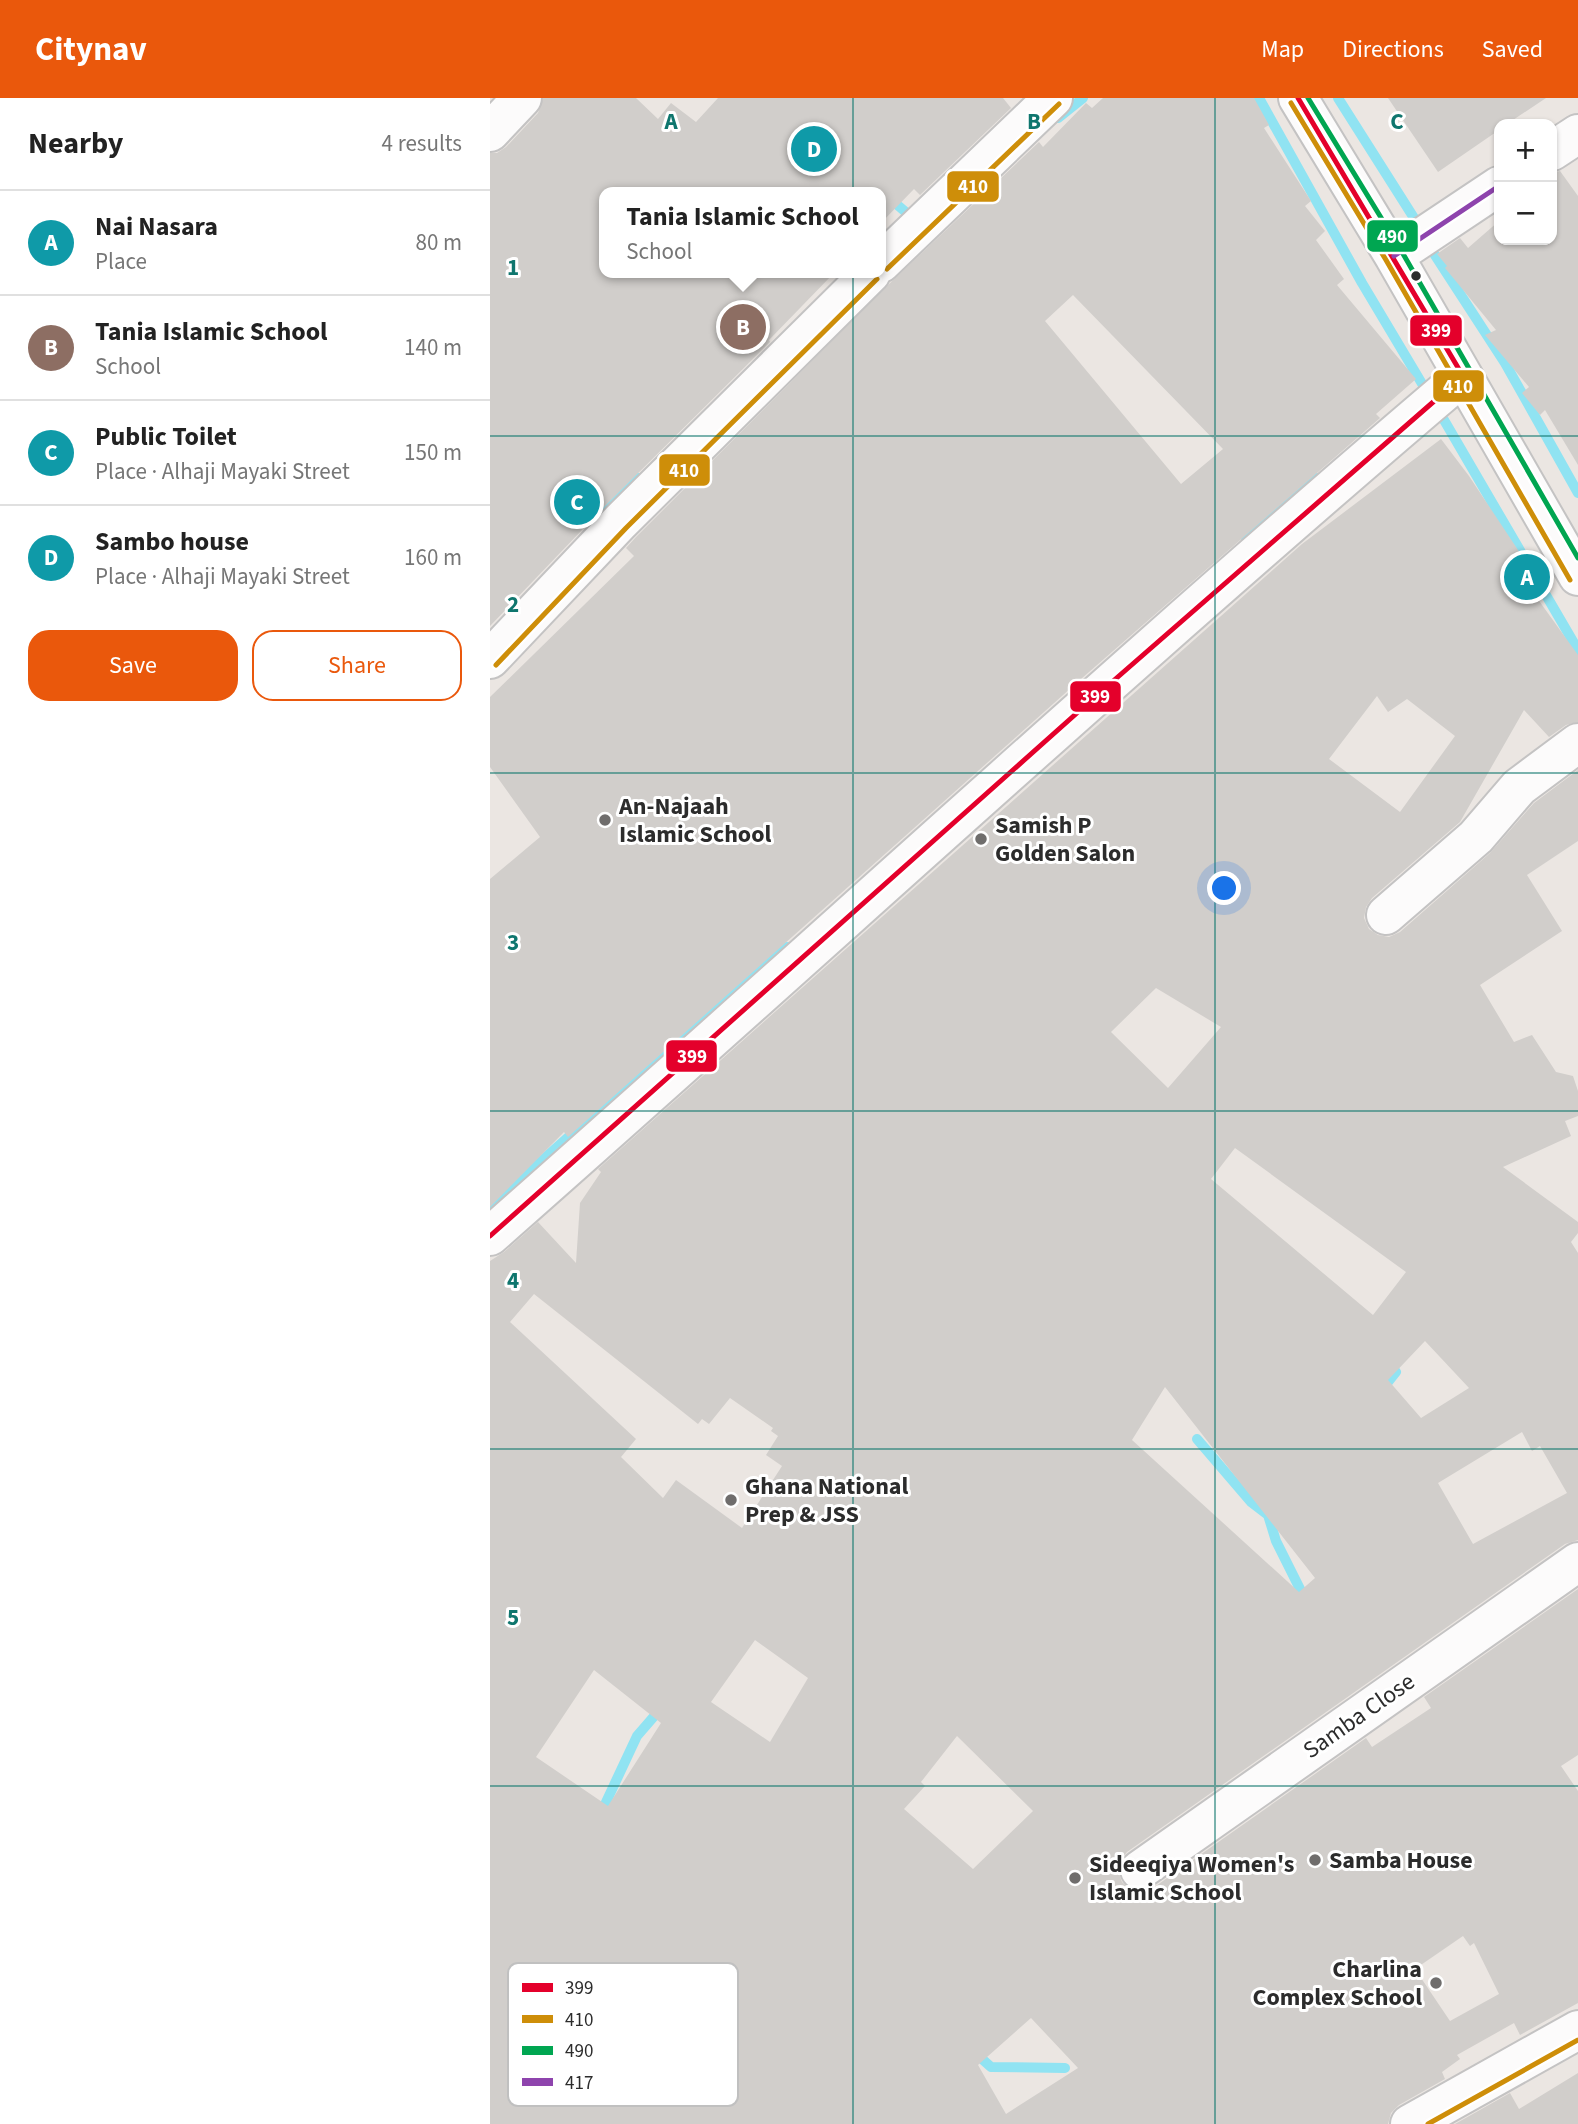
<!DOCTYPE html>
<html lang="en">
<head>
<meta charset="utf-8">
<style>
  :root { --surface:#fff; --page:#f6f6f6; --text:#222; --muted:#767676; --line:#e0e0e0; --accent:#ea580c }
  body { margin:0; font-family:"Source Sans 3",sans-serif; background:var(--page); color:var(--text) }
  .controls { position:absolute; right:21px; top:21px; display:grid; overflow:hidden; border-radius:14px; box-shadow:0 2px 5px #0004 }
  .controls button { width:63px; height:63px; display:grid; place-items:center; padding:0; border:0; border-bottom:2px solid var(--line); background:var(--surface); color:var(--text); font:35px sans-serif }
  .you { position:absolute; left:735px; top:791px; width:24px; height:24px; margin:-18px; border:5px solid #fff; border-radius:50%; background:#1a73e8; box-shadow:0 0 0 10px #1a73e833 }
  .badge { display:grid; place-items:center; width:46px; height:46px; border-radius:50%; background:var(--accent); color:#fff; font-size:23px; font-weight:700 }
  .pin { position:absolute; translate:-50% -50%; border:4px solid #fff; box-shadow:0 2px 7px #0006 }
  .popup { position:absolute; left:109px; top:89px; width:287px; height:91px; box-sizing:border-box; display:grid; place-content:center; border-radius:14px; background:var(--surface); filter:drop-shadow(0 2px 5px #0005); font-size:23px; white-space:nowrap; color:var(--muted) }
  .popup b { font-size:26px; color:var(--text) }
  .popup::after { content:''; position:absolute; left:50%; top:100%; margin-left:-14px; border:14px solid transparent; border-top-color:var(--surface) }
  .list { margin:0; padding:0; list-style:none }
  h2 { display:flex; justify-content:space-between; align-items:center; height:91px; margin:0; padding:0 28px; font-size:30px }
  h2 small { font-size:23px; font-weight:400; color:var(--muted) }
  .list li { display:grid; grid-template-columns:46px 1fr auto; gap:21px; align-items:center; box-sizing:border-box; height:105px; padding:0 28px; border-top:2px solid var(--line) }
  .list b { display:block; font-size:26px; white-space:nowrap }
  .list p { margin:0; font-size:23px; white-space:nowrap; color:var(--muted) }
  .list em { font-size:23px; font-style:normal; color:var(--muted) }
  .actions { display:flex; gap:14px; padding:21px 28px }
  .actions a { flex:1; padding:16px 0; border:2px solid var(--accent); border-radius:21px; text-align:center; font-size:24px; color:var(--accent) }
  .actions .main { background:var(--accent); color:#fff }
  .map { position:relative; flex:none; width:1088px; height:2026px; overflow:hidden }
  header { display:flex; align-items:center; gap:42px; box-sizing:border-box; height:98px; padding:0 35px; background:var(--accent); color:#fff }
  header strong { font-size:33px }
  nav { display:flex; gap:38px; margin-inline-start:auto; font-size:24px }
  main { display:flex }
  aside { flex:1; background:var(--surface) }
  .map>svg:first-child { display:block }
</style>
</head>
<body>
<header>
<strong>Citynav</strong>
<nav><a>Map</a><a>Directions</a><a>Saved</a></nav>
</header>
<main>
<aside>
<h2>Nearby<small>4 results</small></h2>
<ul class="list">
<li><span class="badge" style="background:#0f9aa8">A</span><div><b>Nai Nasara</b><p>Place</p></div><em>80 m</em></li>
<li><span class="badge" style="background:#8d6e63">B</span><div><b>Tania Islamic School</b><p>School</p></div><em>140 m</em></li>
<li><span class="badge" style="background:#0f9aa8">C</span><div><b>Public Toilet</b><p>Place · Alhaji Mayaki Street</p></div><em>150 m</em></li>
<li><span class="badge" style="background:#0f9aa8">D</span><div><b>Sambo house</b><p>Place · Alhaji Mayaki Street</p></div><em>160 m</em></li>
</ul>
<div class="actions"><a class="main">Save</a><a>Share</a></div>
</aside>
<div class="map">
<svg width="1088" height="2026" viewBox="0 0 1088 2026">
  <rect width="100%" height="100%" fill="#ebe6e2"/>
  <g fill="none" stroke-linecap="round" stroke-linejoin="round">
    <path stroke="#90e3f2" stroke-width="10" d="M 769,0 L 872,185 L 937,294 L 933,297
      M 848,0 L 924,120
      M 568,20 L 593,0
      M 398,99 L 418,116
      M 939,148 L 1015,265 L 1088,395
      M 954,322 L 1088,552
      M 105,417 L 148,380
      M 756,440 L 826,380
      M 0,1109 L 196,934 L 297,849
      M 891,1293 L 906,1274 L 899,1265
      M 707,1341 L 761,1404 L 778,1417 L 786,1443 L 816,1503
      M 110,1717 L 147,1638 L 173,1608
      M 483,1953 L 501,1969 L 575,1970"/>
  </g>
  <path fill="#d1cecb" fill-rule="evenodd" d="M 53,0 L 146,0 L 168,21 L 181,5 L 206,24 L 228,0 L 513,0 L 521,10 L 430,97 L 424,91 L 391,125 L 391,94 L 115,94 L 115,175 L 344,175 L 279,242 L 280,244 L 115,408 L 0,528 L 0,55 L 7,55 L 16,49 L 48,15 Z
    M 613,0 L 764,0 L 779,27 L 774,30 L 821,103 L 815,108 L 835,133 L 826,142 L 854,181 L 847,187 L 926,281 L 886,316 L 890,320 L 591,581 L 78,1039 L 74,1034 L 0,1109 L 0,781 L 50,739 L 0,669 L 0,599 L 144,458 L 136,450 L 146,439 L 398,187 L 549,44 L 553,49 L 596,5 L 602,10 ZM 583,197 L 733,351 L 691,386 L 555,223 Z
    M 898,0 L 1056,0 L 1017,26 L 1009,26 L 1009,32 L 948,74 Z
    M 1070,73 L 1088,98 L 1088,367 L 1055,312 L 1050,317 L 1032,295 L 1039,289 L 995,237 L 1006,232 L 955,170 L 957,168 L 947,156 L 970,140 L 978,150 L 1009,123 L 1009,142 L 1062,142 L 1062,75 Z
    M 951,341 L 979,378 L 1034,461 L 1038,459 L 1057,490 L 1047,500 L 1088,557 L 1088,624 L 1076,627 L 1059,639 L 1034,612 L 970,724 L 882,800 L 876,809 L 874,820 L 879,831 L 888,837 L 899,839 L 910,834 L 1000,755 L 1044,705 L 1088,672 L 1088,743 L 1037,777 L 1072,833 L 990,887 L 1024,944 L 1042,937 L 1066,974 L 1083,978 L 1088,993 L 1088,1018 L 1075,1023 L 1081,1038 L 1013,1069 L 1088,1124 L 1088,1135 L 1081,1144 L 1088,1155 L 1088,1442 L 1075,1446 L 637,1754 L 631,1762 L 628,1773 L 632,1784 L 640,1791 L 651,1794 L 663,1790 L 876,1640 L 882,1649 L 941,1610 L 934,1599 L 1088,1491 L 1088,1657 L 1071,1668 L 1088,1693 L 1088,1905 L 1030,1937 L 1024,1925 L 967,1957 L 970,1961 L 952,1974 L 955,1981 L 909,2007 L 901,2015 L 898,2026 L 0,2026 L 0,1163 L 14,1154 L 48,1124 L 86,1165 L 90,1105 L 111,1074 L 108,1071 L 812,446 ZM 887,598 L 898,614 L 917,601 L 965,638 L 910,714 L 839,661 ZM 666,890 L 731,929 L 678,990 L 621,934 ZM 745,1050 L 916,1174 L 883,1217 L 721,1081 ZM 44,1196 L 208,1326 L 212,1321 L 219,1326 L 240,1300 L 283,1330 L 281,1333 L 288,1338 L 276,1357 L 292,1368 L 252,1430 L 186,1382 L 173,1400 L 131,1359 L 146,1341 L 20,1224 ZM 935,1243 L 979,1290 L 931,1320 L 898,1282 ZM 675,1289 L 825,1480 L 809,1494 L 642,1342 ZM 1032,1334 L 1042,1353 L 1050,1348 L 1077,1395 L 983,1446 L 948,1385 ZM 265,1542 L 318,1580 L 280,1644 L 221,1604 ZM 104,1572 L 171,1625 L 118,1708 L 46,1659 ZM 467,1638 L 543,1713 L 483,1771 L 414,1711 L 435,1688 L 431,1684 ZM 973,1838 L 980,1848 L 984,1845 L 1009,1896 L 960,1923 L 925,1871 ZM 541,1920 L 588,1970 L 516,2016 L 488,1967 Z
    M 1088,1975 L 1088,2026 L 965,2026 L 1020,1995 L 1029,2011 Z"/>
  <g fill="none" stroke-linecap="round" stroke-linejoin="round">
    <g stroke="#c4c3c3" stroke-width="42">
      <path id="minor" d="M 808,0 L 904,158 L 1088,478
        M 0,34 L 32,0
        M 1062,53 L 1088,36
        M 904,158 L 1009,88
        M 391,165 L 563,0
        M 0,561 L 130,424 L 381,175
        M 896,817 L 986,739 L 1029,689 L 1088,645
        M 0,1138 C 325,852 643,558 973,278
        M 650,1772 L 1088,1464
        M 920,2026 L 1088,1932"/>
    </g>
    <use href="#minor" stroke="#fcfbfb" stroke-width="38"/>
    <g stroke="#fff" stroke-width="10">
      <path id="bus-1" d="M 0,1138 L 606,598 L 973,278 L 808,0"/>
    </g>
    <g stroke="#fff" stroke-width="10">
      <path id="bus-2" d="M 801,5 L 896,162 L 1080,482
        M 397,171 L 569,6
        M 6,567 L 136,430 L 387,181
        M 938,2026 L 1088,1942"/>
    </g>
    <g stroke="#fff" stroke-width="10">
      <path id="bus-3" d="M 818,0 L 912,154 L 1088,460"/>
    </g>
    <g stroke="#fff" stroke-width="10">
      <path id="bus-4" d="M 904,158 L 1009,88"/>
    </g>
    <use href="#bus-1" stroke="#e4002b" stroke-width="5"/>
    <use href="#bus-2" stroke="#ce8e09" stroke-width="5"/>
    <use href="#bus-3" stroke="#00a651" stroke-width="5"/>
    <use href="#bus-4" stroke="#8e44ad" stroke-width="5"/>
  </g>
  <path fill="none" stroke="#0f766e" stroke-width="2" stroke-opacity="0.55" d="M 363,0 L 363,2026M 725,0 L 725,2026M 0,338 L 1088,338M 0,675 L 1088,675M 0,1013 L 1088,1013M 0,1351 L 1088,1351M 0,1688 L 1088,1688"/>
  <circle fill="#2c2c2c" stroke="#fff" stroke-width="2.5" cx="926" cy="178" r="6"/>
  <g fill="#6f6d6c" stroke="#fff" stroke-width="2.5">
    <circle cx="115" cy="722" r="7"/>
    <circle cx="491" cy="741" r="7"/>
    <circle cx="241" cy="1402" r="7"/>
    <circle cx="825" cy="1762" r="7"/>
    <circle cx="585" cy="1780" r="7"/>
    <circle cx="946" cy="1885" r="7"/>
  </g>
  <g text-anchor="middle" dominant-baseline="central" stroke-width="6" stroke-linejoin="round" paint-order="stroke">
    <g font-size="24" font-weight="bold" fill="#2c2c2c" stroke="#fff" text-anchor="start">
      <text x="129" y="708">An-Najaah<tspan x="129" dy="28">Islamic School</tspan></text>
      <text x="505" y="727">Samish P<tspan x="505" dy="28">Golden Salon</tspan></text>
      <text x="255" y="1388">Ghana National<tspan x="255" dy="28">Prep &amp; JSS</tspan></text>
      <text x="839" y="1762">Samba House</text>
      <text x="599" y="1766">Sideeqiya Women's<tspan x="599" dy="28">Islamic School</tspan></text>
      <text x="932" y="1871" text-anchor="end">Charlina<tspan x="932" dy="28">Complex School</tspan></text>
    </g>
    <g font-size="24" fill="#2c2c2c" stroke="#fff">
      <text transform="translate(869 1618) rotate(-35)">Samba Close</text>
    </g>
  </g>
  <rect x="18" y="1865" width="230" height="143" rx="10" fill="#fff" stroke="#c0c0c0" stroke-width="2"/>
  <rect x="32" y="1885" width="31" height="9" fill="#e4002b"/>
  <rect x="32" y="1917" width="31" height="8" fill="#ce8e09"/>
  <rect x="32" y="1948" width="31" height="9" fill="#00a651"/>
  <rect x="32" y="1980" width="31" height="8" fill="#8e44ad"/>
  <g font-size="19" fill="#2c2c2c">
    <text x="75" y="1896">399</text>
    <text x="75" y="1928">410</text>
    <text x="75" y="1959">490</text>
    <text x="75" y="1991">417</text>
  </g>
  <g font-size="23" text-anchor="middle" font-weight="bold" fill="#0f766e" stroke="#fff" stroke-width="6" stroke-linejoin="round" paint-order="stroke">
    <text x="181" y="31">A</text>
    <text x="544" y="31">B</text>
    <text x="907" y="31">C</text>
    <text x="23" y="177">1</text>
    <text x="23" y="514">2</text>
    <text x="23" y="852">3</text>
    <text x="23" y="1190">4</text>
    <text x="23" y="1527">5</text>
  </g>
  <g stroke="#fff" stroke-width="2.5">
    <rect x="456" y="72" width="54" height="33" rx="7" fill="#ce8e09"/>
    <rect x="876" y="121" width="53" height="34" rx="7" fill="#00a651"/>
    <rect x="919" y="216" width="54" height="33" rx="7" fill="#e4002b"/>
    <rect x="942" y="271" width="53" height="34" rx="7" fill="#ce8e09"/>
    <rect x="168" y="355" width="53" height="34" rx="7" fill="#ce8e09"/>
    <rect x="579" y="582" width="53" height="33" rx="7" fill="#e4002b"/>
    <rect x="175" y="941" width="53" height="34" rx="7" fill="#e4002b"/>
  </g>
  <g font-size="19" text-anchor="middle" font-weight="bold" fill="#fff">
    <text x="483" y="95">410</text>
    <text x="902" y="145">490</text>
    <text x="946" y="239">399</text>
    <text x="968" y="295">410</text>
    <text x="194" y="379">410</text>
    <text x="605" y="605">399</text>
    <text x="202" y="965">399</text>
  </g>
</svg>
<div class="controls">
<button>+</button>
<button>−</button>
</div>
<div class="you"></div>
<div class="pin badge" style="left:1037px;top:479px;background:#0f9aa8">A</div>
<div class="pin badge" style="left:253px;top:229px;background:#8d6e63">B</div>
<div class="popup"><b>Tania Islamic School</b>School</div>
<div class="pin badge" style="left:87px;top:404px;background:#0f9aa8">C</div>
<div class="pin badge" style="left:324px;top:51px;background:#0f9aa8">D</div>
</div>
</main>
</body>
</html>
